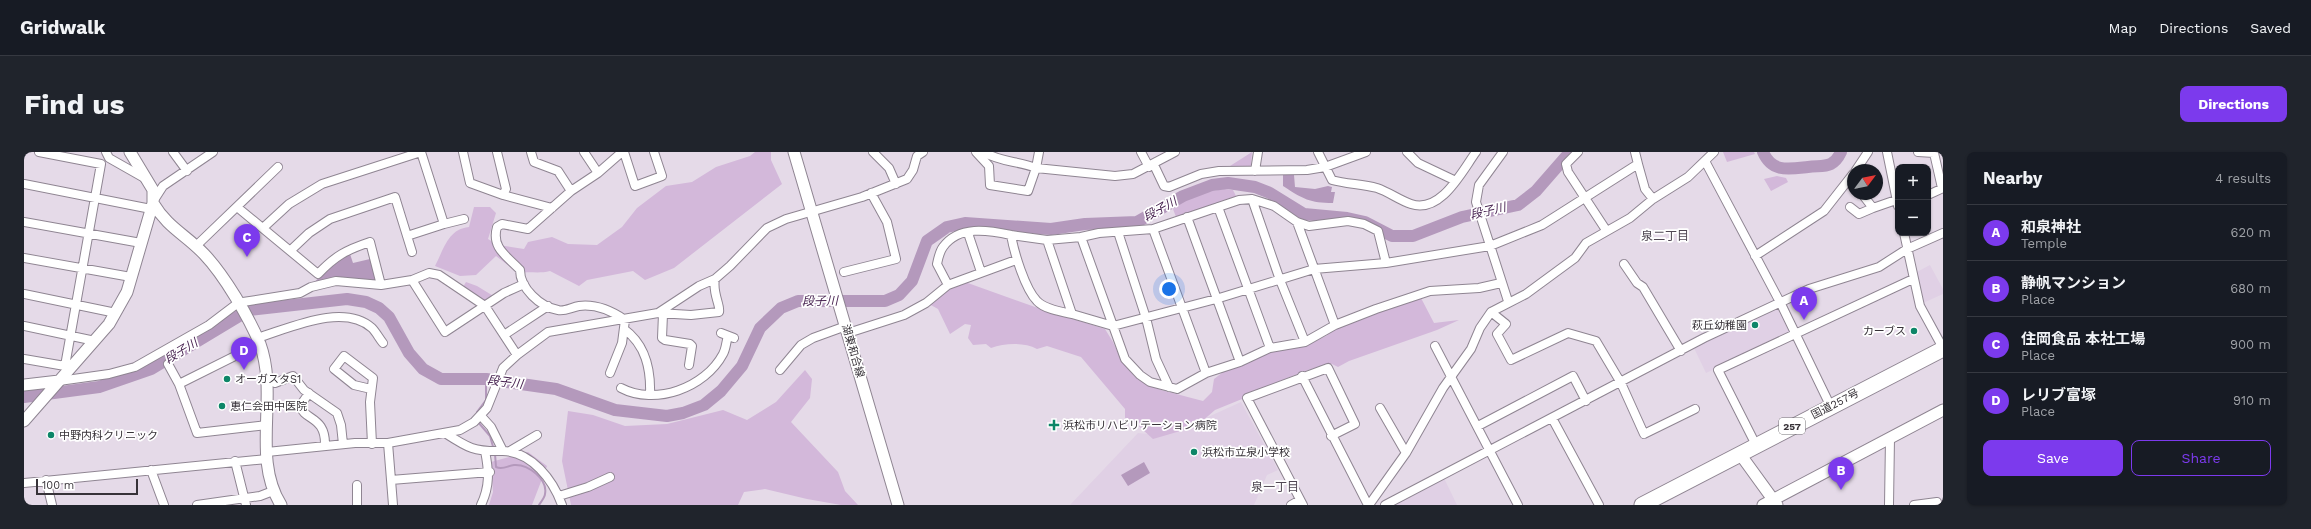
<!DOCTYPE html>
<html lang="en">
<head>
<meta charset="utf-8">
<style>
  :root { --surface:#171b24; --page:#20242c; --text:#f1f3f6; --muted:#9ea1a6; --line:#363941; --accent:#7c3aed }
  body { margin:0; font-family:"Work Sans","Noto Sans JP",sans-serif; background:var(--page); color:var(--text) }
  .controls { position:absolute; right:12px; top:12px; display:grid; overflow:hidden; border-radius:8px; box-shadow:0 1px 3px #0004 }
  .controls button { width:36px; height:36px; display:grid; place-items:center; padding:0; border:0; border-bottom:1px solid var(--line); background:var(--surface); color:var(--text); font:20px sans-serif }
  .compass { position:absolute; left:1823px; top:12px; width:36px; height:36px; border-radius:50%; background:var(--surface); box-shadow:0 1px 3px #0004; rotate:58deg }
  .scale { position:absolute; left:12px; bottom:10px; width:102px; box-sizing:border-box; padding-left:4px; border:2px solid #373238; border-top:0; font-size:11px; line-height:14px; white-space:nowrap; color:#373238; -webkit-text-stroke:3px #fff; paint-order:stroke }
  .you { position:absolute; left:1145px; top:137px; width:14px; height:14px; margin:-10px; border:3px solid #fff; border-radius:50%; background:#1a73e8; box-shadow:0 0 0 6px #1a73e833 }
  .badge { display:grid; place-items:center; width:26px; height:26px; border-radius:50%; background:var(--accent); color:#fff; font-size:13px; font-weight:700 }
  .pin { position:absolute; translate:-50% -33px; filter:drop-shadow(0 1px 2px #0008) }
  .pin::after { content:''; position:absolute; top:21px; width:14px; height:12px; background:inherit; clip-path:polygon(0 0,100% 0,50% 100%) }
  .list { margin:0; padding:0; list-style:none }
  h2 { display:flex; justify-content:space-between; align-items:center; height:52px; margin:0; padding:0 16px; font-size:17px }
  h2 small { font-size:13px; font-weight:400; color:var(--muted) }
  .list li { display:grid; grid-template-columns:26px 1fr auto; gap:12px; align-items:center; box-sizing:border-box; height:56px; padding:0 16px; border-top:1px solid var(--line) }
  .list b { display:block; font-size:15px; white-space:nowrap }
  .list p { margin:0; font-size:13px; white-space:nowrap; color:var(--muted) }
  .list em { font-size:13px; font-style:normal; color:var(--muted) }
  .actions { display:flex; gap:8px; padding:12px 16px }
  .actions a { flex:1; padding:9px 0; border:1px solid var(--accent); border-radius:8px; text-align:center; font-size:14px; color:var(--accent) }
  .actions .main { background:var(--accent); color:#fff }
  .map { position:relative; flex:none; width:1919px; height:353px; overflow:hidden; border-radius:8px }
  header { display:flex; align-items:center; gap:24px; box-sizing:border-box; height:56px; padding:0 20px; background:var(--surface); border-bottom:1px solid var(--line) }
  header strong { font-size:19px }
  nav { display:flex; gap:22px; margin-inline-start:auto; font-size:14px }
  .intro { display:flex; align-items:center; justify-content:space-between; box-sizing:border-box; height:96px; padding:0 24px }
  h1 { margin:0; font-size:28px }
  .button { padding:10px 18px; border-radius:8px; background:var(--accent); color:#fff; font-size:14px; font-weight:700 }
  main { display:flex; gap:24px; padding:0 24px }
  aside { flex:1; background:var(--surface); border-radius:8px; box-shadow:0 1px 3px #0004 }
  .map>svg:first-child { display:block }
</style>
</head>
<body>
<header>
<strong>Gridwalk</strong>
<nav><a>Map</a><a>Directions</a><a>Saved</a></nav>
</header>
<div class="intro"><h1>Find us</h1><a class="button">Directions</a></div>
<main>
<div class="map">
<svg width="1919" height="353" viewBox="0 0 1919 353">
  <rect width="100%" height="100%" fill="#e5dae8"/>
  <path fill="#e0d0e5" d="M 1906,113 L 1919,137 L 1919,142 L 1899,151 L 1891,121 Z
    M 1753,155 L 1767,182 L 1682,221 L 1670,196 Z
    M 1217,250 L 1254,318 L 1243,323 L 1230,353 L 1046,353 L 1114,281 L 1134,283 L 1151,280 Z
    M 1419,324 L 1433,353 L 1369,353 Z"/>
  <path fill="#d3b8da" d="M 731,0 L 747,0 L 747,8 L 758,32 L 650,116 L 621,128 L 609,119 L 563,128 L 555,134 L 526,119 C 515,122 505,119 494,121 L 472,104 L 452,123 L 436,124 L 411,114 C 420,97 424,77 445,75 L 450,55 L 466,55 L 472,61 L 464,87 L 474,93 L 500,97 L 504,90 L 528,85 L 544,92 L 573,93 L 598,75 L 613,56 L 642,34 L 668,30 L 692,15 L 726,4 Z
    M 1228,0 L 1227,13 L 1225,15 L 1206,14 Z
    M 1699,0 L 1730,0 L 1731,2 L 1703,10 Z
    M 1753,24 L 1762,26 L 1764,30 L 1747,39 L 1740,27 Z
    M 1200,37 L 1209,38 L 1213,46 L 1152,65 L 1149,57 C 1164,44 1181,40 1200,37 Z
    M 442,130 L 453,134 L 471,145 L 461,151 L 439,135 Z
    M 941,130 L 1011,155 L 1081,177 L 1089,190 L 1097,208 L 1111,225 L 1137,238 L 1179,249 L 1188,240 L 1190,227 L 1203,217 L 1247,200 L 1281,194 L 1302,184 L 1317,173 L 1363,156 L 1397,146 L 1410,171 L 1435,168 L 1413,178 L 1325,209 L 1314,215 L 1308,212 C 1299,215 1289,216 1281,219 C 1260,227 1240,236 1219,244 L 1218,247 L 1191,258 L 1176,271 L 1153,280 L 1129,287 L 1108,268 L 1101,266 L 1101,257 L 1057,205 L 1023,194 L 1013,197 C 1000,190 981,191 967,196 L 962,192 L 949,193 L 944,186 L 947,173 L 941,172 L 926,182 L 914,157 L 905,152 L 924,136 Z
    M 781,218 L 788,227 L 786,246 L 767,270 L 814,320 L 821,339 L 834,353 L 817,353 L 783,347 L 741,337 L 720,340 L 714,353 L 547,353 L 538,309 L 544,259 L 569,263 L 601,274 L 643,272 L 699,258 L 723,268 L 752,250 Z
    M 504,300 L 523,314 L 508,353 L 465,353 L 469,340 L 467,310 Z"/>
  <path fill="#b499bc" d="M 1259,23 L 1270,23 L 1271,35 L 1291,37 L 1304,34 L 1308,35 L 1307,40 L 1311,40 L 1309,51 C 1286,51 1279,47 1259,34 Z
    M 324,101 L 326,102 L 329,111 L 346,107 L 352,128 L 350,130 L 310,125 L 289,131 Z
    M 1120,310 L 1126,321 L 1104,334 L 1097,323 Z"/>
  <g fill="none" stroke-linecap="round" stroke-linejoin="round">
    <path stroke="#b499bc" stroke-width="2" d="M 453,263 L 453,260 L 462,248 L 462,227
      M 454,270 L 466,284 L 470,298
      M 471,302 L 472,315 C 479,318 483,314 490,313 C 504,312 524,327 521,342 C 521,345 517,350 515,353"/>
    <path stroke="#b499bc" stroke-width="12" d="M 1739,0 C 1748,21 1765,17 1784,15 C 1800,13 1809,17 1817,0
      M 0,245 L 75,235 L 127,217 L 225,158 L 323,147 L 342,150 L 355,156 L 365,165 L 385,201 L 399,217 L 417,227 L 462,227 L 532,237 L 591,258 L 643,264 L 659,261 L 680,253 L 697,239 L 718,214 L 736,176 L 757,156 L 774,149 L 861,149 L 875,143 L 888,129 L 903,89 L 923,75 L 941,71 L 1027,77 L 1061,72 L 1113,70 L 1159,44 L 1188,33 L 1204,31 L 1231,35 L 1246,41 L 1280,62 L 1323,66 L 1341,70 L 1368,84 L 1389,84 L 1438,65 L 1494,53 L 1512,39 L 1546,0"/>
    <g stroke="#8f8592" stroke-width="10">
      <path id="street" d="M 15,0 L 77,12 L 41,214 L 43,220
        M 82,0 L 85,6 L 122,27
        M 149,0 L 163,19
        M 439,0 L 446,31 L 479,43
        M 473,0 L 482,37 L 479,43 L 528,56
        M 507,0 L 510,10 L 534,19 L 547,39
        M 560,0 L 574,21
        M 600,0 L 611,34 L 638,24 L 630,0
        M 849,0 L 865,16 L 872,32
        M 952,0 L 965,14 L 966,33 L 1004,39 L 1012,16 L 1015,0
        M 960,0 C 976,10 994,9 1012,16 L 1091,24 L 1109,22 L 1151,0
        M 1117,0 L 1125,15
        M 1294,0 L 1308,28 C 1322,32 1338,32 1353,36 C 1365,40 1375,48 1387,52 C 1417,62 1438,19 1452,0
        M 1383,0 L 1394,11 L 1432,29
        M 1479,0 L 1455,33 L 1452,50 L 1484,149
        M 1554,0 L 1542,12 L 1544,20 L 1582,78
        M 1611,0 L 1614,12
        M 1863,0 L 1874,54
        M 1894,0 L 1910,1 L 1918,36
        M 1681,9 L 1757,152 L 1804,249 L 1804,255
        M 1130,13 L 1140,34 L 1145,35 L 1177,22 L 1195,19 L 1283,18 L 1301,15 L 1342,0
        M 1832,18 L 1844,0
        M 1231,19 L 1234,0
        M 0,32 L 127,57
        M 1838,42 L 1849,56 L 1872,48
        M 1904,43 L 1919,36
        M 1228,47 L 1256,128 L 1281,190
        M 130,48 L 139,34 L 189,0
        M 1194,55 L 1246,196 L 1216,210
        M 1826,55 L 1835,62 L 1849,56
        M 1163,65 L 1216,210 L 1182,221 L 1153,237 L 1126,230 L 1116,223 L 1101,207 L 1057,85 L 1075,81 L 1129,77 L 1215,48 L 1228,47 L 1250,54 L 1273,70 L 1285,74 L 1324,69 L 1340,72 L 1354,79 L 1362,111
        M 0,70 L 117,91
        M 1273,70 L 1311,173
        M 420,72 L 440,67
        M 240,75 L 265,52 L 298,32 L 397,0 L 420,72 L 383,84
        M 1129,77 L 1182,221
        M 1094,80 L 1122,166 L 1132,207 L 1145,235
        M 944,81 L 957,120
        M 1880,81 L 1896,154 L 1919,196
        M 1057,85 L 1023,88 L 1048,162 L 1089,174 L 1192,147 L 1290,117 L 1362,111 L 1466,94 L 1518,73 L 1614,12 L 1621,37 L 1629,47
        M 1023,88 L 987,83 C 990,100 1001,137 1013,149 C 1020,157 1038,160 1048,162
        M 172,94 L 254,15
        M 267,98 L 285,81 L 306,67 L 371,45 L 388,100
        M 1731,104 L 1800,59 L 1829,22
        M 0,106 L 107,125
        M 1600,112 L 1613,131 L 1619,135 L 1657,199
        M 820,120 L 872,107 L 863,70 L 847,41
        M 388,128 L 405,121 L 415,123 L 461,154 L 493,203
        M 357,133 L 388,128 L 421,180 L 480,141 L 500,132
        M 924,133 L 913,112 C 914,107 916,99 919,95 C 935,73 964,78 987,83
        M 0,142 L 92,161
        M 1467,160 L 1482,172 L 1473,182 L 1487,208 L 1544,181 L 1572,189 L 1597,231 L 1620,282 L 1671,257
        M 634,161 L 667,163 L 695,160 C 697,154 688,141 691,127
        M 639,162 L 638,186 L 641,188 L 666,192 L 668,194 L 665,213
        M 0,174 L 71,189
        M 600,177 C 622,193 627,217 626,243
        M 697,181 L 710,186
        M 824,181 L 880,163 L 902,151 L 924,133 L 992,108
        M 480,183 L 524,154
        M 233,186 C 264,177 319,150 348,176 C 352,180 355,186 359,191
        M 235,192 L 155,232 L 173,281 L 243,273
        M 1411,194 L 1494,353
        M 1246,196 L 1281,190 L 1311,173 L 1352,157 L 1406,139 L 1455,136 L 1477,131
        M 0,207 L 41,214
        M 144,212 L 155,232
        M 756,218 L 777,193 L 789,186 L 822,174
        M 586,221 L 598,191 L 601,168 C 588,159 571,152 555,154 C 548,155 540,160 534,158 C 516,155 496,136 496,118 C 483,104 467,96 473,75 L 478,72 L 504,77 L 547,39 L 574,21 L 598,0
        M 1278,224 L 1344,353
        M 243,228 L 251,231 L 269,224 L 280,238 L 313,261 L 317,273 L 319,292
        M 35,229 L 85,222 L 111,215 L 185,173 L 214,151 L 219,150 L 276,141 L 287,135 L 312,129 L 357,133 L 346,90 C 322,98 311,104 294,122 L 213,55
        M 597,236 C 631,254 681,236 699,202 C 702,197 702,190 704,184
        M 347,237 L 330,233 L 310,217 L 320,204 L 349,226 L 346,250 L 348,292
        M 285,241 L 276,254 C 281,269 302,264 301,294
        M 1356,256 L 1382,301
        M 457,264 L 467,275 L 479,299 C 508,300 529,328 538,353
        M 1528,266 L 1575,353
        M 1454,274 L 1549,224 L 1562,249
        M 421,281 C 444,296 450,300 479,299
        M 364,291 L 367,328
        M 1732,293 L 1694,218 L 1889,127
        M 486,299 L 513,283
        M 243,300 L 331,291 L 364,291 L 436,278 L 450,270 L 463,256 L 479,216 L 493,203 L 524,180 L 634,161 L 675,134 L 691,127 L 706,114 L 743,76 L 762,67 L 838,45 L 883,27 L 889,18 L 893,4 L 899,0
        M 211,309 L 222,353
        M 127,318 L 140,353
        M 22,328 L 28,353
        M 0,331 L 243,307
        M 535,344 L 564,335 L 586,325
        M 173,353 L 236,344 L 249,339
        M 333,353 L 333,333
        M 369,353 L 367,328 L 466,320
        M 457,353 C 466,334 465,319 461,299
        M 1267,353 L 1276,348
        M 1279,353 L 1223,246 L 1304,216 L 1331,272 L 1307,284
        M 1345,353 L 1382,301 L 1419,236 L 1447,197 L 1456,176 L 1467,160 L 1502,142 L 1551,106 L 1562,91 L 1606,66 L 1629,47 L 1664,25 L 1690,0
        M 1361,353 L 1680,186 L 1785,137 L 1855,115 L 1883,97 L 1919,81
        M 1865,353 L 1866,286
        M 1890,353 L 1913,350"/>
    </g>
    <g stroke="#8f8592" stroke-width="13">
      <path id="secondary" d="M 770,0 L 874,353
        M 129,51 C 144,76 161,82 180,102 C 200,123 225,165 236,192 C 255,244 227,305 257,353
        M 0,233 L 35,229
        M 0,269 L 85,172 L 103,140 L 129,51 L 129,38 L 106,0
        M 1716,302 L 1753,353
        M 1739,353 L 1919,258"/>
    </g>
    <g stroke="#8f8592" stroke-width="17">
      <path id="highway" d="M 1618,353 L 1919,197"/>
    </g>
    <use href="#street" stroke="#fff" stroke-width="8"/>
    <use href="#secondary" stroke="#fff" stroke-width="11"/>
    <use href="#highway" stroke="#fff" stroke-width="15"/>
  </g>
  <g fill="#0d8668" stroke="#fff" stroke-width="1.5">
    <circle cx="1731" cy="173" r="4"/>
    <circle cx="1890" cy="179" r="4"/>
    <circle cx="203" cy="227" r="4"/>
    <circle cx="198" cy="254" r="4"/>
    <path d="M1028 267h4v4h4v4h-4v4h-4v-4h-4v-4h4z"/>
    <circle cx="27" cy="283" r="4"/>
    <circle cx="1170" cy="300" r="4"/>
  </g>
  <g text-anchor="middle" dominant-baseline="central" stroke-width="3.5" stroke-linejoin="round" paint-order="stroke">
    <rect fill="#fff" stroke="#737074" stroke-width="1" x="1755" y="266" width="26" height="16" rx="3"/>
    <g font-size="10" font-weight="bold" fill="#373238">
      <text x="1768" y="274">257</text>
    </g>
    <g font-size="11" fill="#373238" stroke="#fff" text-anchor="start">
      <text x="1723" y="173" text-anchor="end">萩丘幼稚園</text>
      <text x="1882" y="179" text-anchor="end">カーブス</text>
      <text x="211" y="227">オーガスタS1</text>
      <text x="206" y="254">恵仁会田中医院</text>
      <text x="1039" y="273">浜松市リハビリテーション病院</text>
      <text x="35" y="283">中野内科クリニック</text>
      <text x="1178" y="300">浜松市立泉小学校</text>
    </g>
    <g font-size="11" fill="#373238" stroke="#fff">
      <text transform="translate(829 199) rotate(74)">湖東和合線</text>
      <text transform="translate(1811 252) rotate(-27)">国道257号</text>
    </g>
    <g font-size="12" font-style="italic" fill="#482351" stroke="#fff">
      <text transform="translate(1136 57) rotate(-29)">段子川</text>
      <text transform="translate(1464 59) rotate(-13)">段子川</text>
      <text transform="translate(796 149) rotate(-1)">段子川</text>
      <text transform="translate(157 199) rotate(-31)">段子川</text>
      <text transform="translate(481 230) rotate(7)">段子川</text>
    </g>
    <g font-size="12" fill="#504753" stroke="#fff">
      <text x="1641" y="84">泉二丁目</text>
      <text x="1251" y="335">泉一丁目</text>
    </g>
  </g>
</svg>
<div class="controls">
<button>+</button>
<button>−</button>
</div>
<svg class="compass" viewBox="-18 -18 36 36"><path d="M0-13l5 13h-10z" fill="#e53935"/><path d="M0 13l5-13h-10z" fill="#9ea1a6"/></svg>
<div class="scale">100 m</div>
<div class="you"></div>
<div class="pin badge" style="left:1780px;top:168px">A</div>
<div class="pin badge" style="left:1817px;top:338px">B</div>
<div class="pin badge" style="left:223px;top:105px">C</div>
<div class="pin badge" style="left:220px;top:218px">D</div>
</div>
<aside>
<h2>Nearby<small>4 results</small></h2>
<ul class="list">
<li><span class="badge">A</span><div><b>和泉神社</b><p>Temple</p></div><em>620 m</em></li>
<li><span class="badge">B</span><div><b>静帆マンション</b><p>Place</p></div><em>680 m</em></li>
<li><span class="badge">C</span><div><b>住岡食品 本社工場</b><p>Place</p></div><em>900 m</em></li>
<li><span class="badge">D</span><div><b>レリブ富塚</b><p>Place</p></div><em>910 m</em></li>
</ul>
<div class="actions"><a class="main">Save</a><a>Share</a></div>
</aside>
</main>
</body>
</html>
